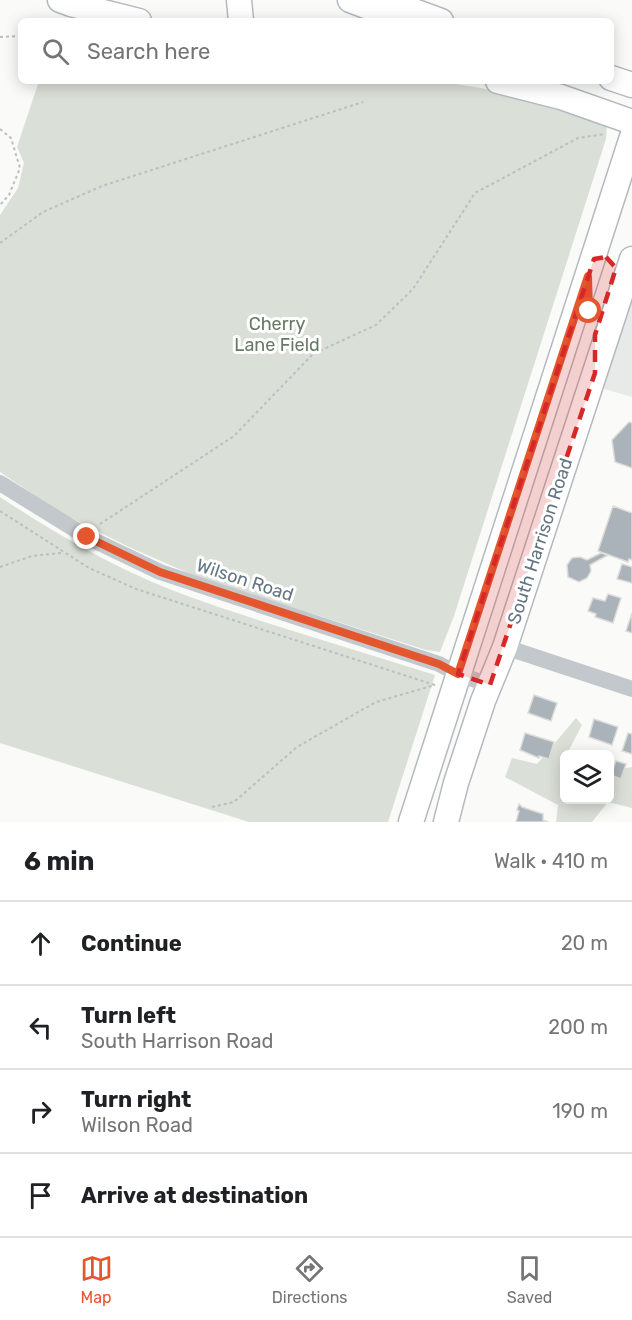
<!DOCTYPE html>
<html lang="en">
<head>
<meta charset="utf-8">
<style>
  :root { --surface:#fff; --page:#f6f6f6; --text:#202124; --muted:#757577; --line:#e0e0e0; --accent:#e4572e }
  body { margin:0; font-family:Rubik,sans-serif; background:var(--page); color:var(--text) }
  .controls { position:absolute; right:18px; bottom:18px; display:grid; overflow:hidden; border-radius:9px; box-shadow:0 3px 15px #0003 }
  .controls button { width:54px; height:54px; display:grid; place-items:center; padding:0; border:0; border-bottom:2px solid var(--line); background:var(--surface); color:var(--text); font:30px sans-serif }
  .stop { position:absolute; width:18px; height:18px; margin:-14px; border:4px solid #e4572e; border-radius:50%; background:#fff }
  .stop.end { background:#e4572e; border-color:#fff; box-shadow:0 2px 6px #0008 }
  .list { margin:0; padding:0; list-style:none }
  h2 { display:flex; justify-content:space-between; align-items:center; height:78px; margin:0; padding:0 24px; font-size:26px }
  h2 small { font-size:20px; font-weight:400; color:var(--muted) }
  .list li { display:grid; grid-template-columns:39px 1fr auto; gap:18px; align-items:center; box-sizing:border-box; height:84px; padding:0 24px; border-top:2px solid var(--line) }
  .list b { display:block; font-size:22px; white-space:nowrap }
  .list p { margin:0; font-size:20px; white-space:nowrap; color:var(--muted) }
  .list em { font-size:20px; font-style:normal; color:var(--muted) }
  .icon { flex:none; width:33px; height:33px; fill:none; stroke:currentColor; stroke-width:2; stroke-linecap:round; stroke-linejoin:round }
  .map { position:relative; flex:none; width:632px; height:822px; overflow:hidden }
  .search { position:absolute; background:var(--surface); box-shadow:0 3px 15px #0003; left:18px; right:18px; top:18px; height:66px; display:flex; align-items:center; gap:15px; box-sizing:border-box; padding:0 21px; border-radius:9px; color:var(--muted); font-size:22px }
  .sheet { height:414px; background:var(--surface) }
  nav { display:flex; justify-content:space-around; align-items:center; box-sizing:border-box; height:84px; border-top:2px solid var(--line); background:var(--surface); font-size:16px; color:var(--muted) }
  nav a { display:grid; justify-items:center; gap:3px }
  nav .on { color:var(--accent) }
  .map>svg:first-child { display:block }
</style>
</head>
<body>
<div class="map">
<svg width="632" height="822" viewBox="0 0 632 822">
  <rect width="100%" height="100%" fill="#fafaf8"/>
  <path fill="#e8e9e9" d="M 632,288 L 632,397 L 601,388 Z"/>
  <path fill="#dadfd7" d="M 39,81 L 438,81 L 481,88 L 537,101 L 607,124 L 606,139 L 454,616 L 440,652 L 426,650 L 195,576 L 129,547 L 61,513 L 0,472 L 0,215 L 18,188 L 24,163 L 17,147 Z
    M 0,497 C 59,536 123,573 190,597 C 271,626 354,649 435,675 L 388,822 L 249,822 L 0,743 Z
    M 576,718 L 582,725 L 567,754 L 564,754 L 562,768 L 564,769 L 564,800 L 610,800 L 610,771 L 632,767 L 632,808 L 608,802 L 592,822 L 556,822 L 558,805 L 505,777 L 512,758 L 537,764 Z"/>
  <path fill="#aab3b9" stroke="#dcdcda" stroke-width="1.5" d="M 629,422 L 632,423 L 632,468 L 615,462 L 612,440 Z
    M 613,506 L 632,513 L 632,560 L 629,559 L 628,562 L 598,551 Z
    M 601,553 L 608,555 L 590,565 L 591,571 L 587,578 L 579,582 L 568,577 L 567,565 L 572,558 L 580,557 L 587,560 Z
    M 622,564 L 632,567 L 632,583 L 617,579 Z
    M 608,594 L 621,598 L 613,623 L 595,617 L 596,614 L 588,611 L 593,598 L 605,601 Z
    M 632,613 L 632,633 L 626,631 Z
    M 534,695 L 557,703 L 551,721 L 528,713 Z
    M 594,719 L 618,727 L 612,745 L 589,737 Z
    M 525,733 L 554,742 L 549,759 L 539,756 L 539,758 L 520,750 Z
    M 628,733 L 632,734 L 632,754 L 622,751 Z
    M 616,761 L 626,764 L 621,779 L 611,775 Z
    M 519,804 L 522,807 L 543,814 L 543,820 L 548,822 L 516,822 L 519,811 L 517,810 Z"/>
  <g fill="none" stroke-linecap="round" stroke-linejoin="round">
    <g stroke="#b3babf" stroke-width="27">
      <path id="secondary" d="M 60,0 L 71,4 L 139,21
        M 239,0 L 241,21
        M 350,0 L 398,18
        M 384,0 L 441,21
        M 611,78 L 632,85
        M 498,81 L 561,97 L 632,122
        M 411,822 L 632,137
        M 446,822 L 456,783 L 483,701 L 505,647 L 632,259"/>
    </g>
    <path stroke="#bbbfc2" stroke-width="2" stroke-dasharray="3 3" stroke-linecap="butt" d="M 0,37 L 21,36
      M 0,129 L 11,138 L 20,168 L 9,195 L 0,205
      M 0,243 L 43,212 L 102,186 L 363,102
      M 0,511 L 89,568 L 136,589 L 435,685
      M 100,524 L 234,436 L 313,354 L 376,325 L 413,289 L 475,193 L 578,138 L 605,134
      M 0,567 L 32,556 L 61,553
      M 212,807 L 234,802 L 297,747 L 376,702 L 435,685"/>
    <path stroke="#c3c8cc" stroke-width="16" d="M 0,483 L 87,537 L 160,572 L 439,664 L 458,674 L 490,685
      M 505,647 L 632,689"/>
    <use href="#secondary" stroke="#fff" stroke-width="24"/>
  </g>
  <g fill="none" stroke-linecap="round" stroke-linejoin="round">
    <path stroke="#e4572e" stroke-width="8" d="M 87,537 L 160,572 L 439,664 L 458,674 L 588,276 L 589,311"/>
  </g>
  <path fill="#d62828" fill-opacity="0.2" stroke="#d62828" stroke-width="4.5" stroke-dasharray="12 8" stroke-linejoin="round" d="M 606,257 L 616,268 L 595,335 L 595,373 L 490,685 L 458,674 L 594,259 Z"/>
  <g text-anchor="middle" dominant-baseline="central" stroke-width="6" stroke-linejoin="round" paint-order="stroke">
    <g font-size="18" fill="#687a64" stroke="#fff">
      <text x="277" y="324">Cherry<tspan x="277" dy="21">Lane Field</tspan></text>
    </g>
    <g font-size="18" fill="#657683" stroke="#fff">
      <text transform="translate(540 541) rotate(-72)">South Harrison Road</text>
      <text transform="translate(245 580) rotate(18)">Wilson Road</text>
    </g>
  </g>
</svg>
<div class="controls">
<button><svg class="icon" aria-label="layers" viewBox="0 0 24 24"><path d="M12 4l9 5-9 5-9-5zM3 14l9 5 9-5"/></svg></button>
</div>
<div class="stop" style="left:589px;top:311px"></div>
<div class="stop end" style="left:87px;top:537px"></div>
<div class="search"><svg class="icon" aria-label="search" viewBox="0 0 24 24"><circle cx="10" cy="10" r="6"/><path d="M15 15l6 6"/></svg>Search here</div>
</div>
<section class="sheet">
<h2>6 min<small>Walk · 410 m</small></h2>
<ul class="list">
<li><svg class="icon" aria-label="ahead" viewBox="0 0 24 24"><path d="M12 20V5M6 11l6-6 6 6"/></svg><div><b>Continue</b></div><em>20 m</em></li>
<li><svg class="icon" aria-label="left" viewBox="0 0 24 24"><path d="M17 20v-9H6M10 6l-5 5 5 5"/></svg><div><b>Turn left</b><p>South Harrison Road</p></div><em>200 m</em></li>
<li><svg class="icon" aria-label="right" viewBox="0 0 24 24"><path d="M7 20v-9h11M14 6l5 5-5 5"/></svg><div><b>Turn right</b><p>Wilson Road</p></div><em>190 m</em></li>
<li><svg class="icon" aria-label="arrive" viewBox="0 0 24 24"><path d="M6 21V4h12l-3 4 3 4H6"/></svg><div><b>Arrive at destination</b></div></li>
</ul>
</section>
<nav>
<a class="on"><svg class="icon" aria-label="map" viewBox="0 0 24 24"><path d="M3 6l6-2 6 2 6-2v14l-6 2-6-2-6 2zM9 4v14M15 6v14"/></svg>Map</a>
<a><svg class="icon" aria-label="directions" viewBox="0 0 24 24"><path d="M12 3l9 9-9 9-9-9zM9 14v-3h6M13 9l2 2-2 2"/></svg>Directions</a>
<a><svg class="icon" aria-label="saved" viewBox="0 0 24 24"><path d="M7 4h10v16l-5-4-5 4z"/></svg>Saved</a>
</nav>
</body>
</html>
